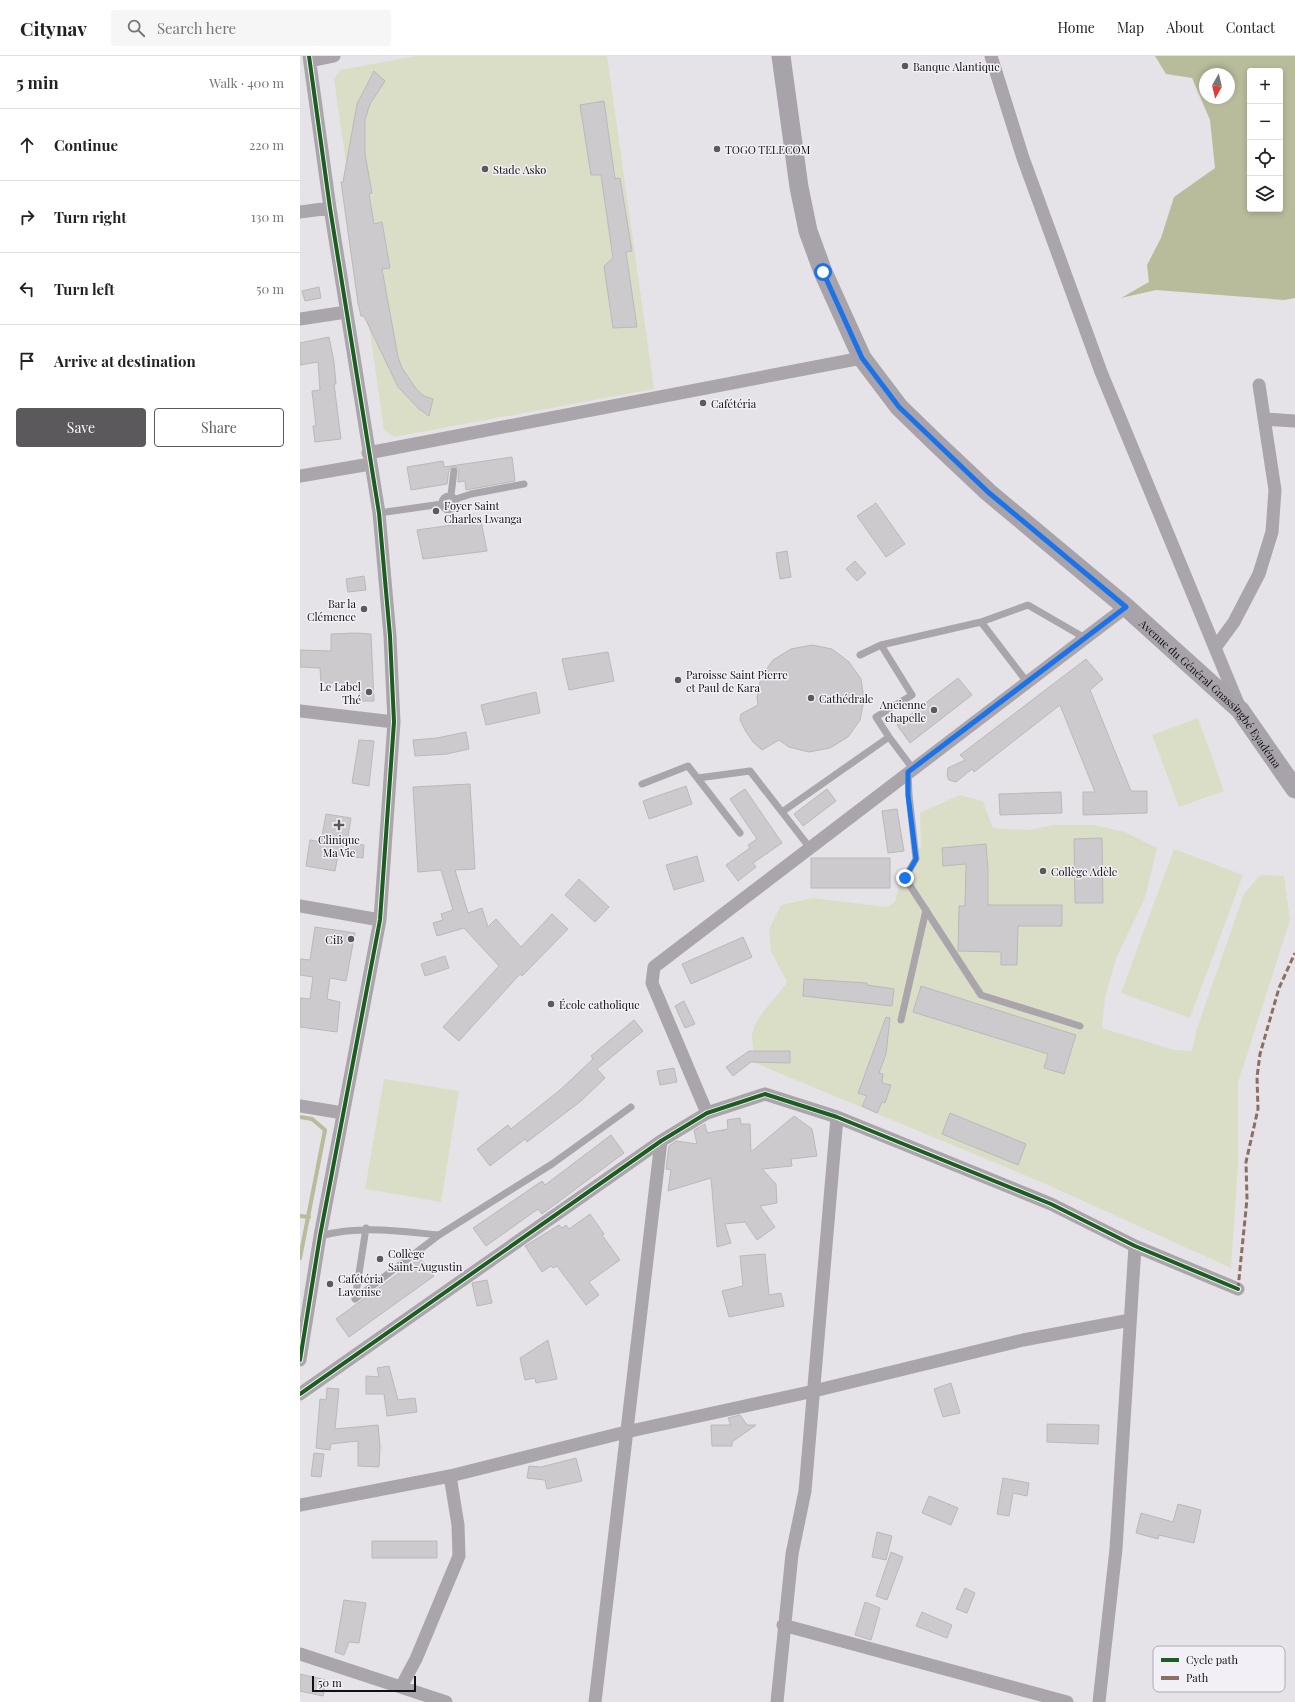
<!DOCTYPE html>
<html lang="en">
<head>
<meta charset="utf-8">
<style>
  :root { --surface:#fff; --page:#f6f6f6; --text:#222; --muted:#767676; --line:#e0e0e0; --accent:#5b595c }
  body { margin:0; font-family:"Playfair Display",serif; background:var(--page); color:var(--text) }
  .controls { position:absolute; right:12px; top:12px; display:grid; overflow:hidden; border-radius:4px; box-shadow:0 2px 6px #0003 }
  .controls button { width:36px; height:36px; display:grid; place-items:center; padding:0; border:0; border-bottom:1px solid var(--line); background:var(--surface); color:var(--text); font:20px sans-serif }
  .compass { position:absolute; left:899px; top:12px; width:36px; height:36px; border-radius:50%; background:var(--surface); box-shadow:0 2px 6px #0003; rotate:188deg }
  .scale { position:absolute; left:12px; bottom:10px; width:104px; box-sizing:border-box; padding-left:4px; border:2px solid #100f11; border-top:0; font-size:11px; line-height:14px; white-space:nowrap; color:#100f11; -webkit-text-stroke:3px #f3eff6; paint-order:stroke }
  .stop { position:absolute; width:12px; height:12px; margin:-9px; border:3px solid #1a73e8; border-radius:50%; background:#fff }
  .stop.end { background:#1a73e8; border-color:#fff; box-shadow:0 1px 4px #0008 }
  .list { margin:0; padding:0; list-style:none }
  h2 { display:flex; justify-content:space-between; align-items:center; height:52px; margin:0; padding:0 16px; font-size:17px }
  h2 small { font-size:13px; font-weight:400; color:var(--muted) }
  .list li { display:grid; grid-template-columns:26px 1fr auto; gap:12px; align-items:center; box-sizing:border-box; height:72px; padding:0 16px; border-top:1px solid var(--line) }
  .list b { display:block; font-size:15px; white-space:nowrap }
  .list em { font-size:13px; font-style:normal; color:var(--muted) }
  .actions { display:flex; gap:8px; padding:12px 16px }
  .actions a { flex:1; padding:9px 0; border:1px solid var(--accent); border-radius:4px; text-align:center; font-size:14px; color:var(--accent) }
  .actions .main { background:var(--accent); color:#fff }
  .icon { flex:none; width:22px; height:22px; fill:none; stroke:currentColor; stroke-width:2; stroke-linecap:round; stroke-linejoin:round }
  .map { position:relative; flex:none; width:995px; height:1646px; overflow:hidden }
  header { display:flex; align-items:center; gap:24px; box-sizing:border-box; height:56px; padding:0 20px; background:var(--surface); border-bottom:1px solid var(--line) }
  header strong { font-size:19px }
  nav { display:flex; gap:22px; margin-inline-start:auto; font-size:14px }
  .search { width:280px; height:36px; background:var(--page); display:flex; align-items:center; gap:10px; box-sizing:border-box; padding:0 14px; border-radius:4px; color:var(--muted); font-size:15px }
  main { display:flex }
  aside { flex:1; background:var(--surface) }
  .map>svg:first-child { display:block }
</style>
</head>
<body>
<header>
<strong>Citynav</strong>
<div class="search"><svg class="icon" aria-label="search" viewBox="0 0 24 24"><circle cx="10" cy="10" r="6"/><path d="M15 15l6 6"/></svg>Search here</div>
<nav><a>Home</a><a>Map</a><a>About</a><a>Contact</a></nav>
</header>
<main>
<aside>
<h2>5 min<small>Walk · 400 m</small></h2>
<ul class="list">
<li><svg class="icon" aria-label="ahead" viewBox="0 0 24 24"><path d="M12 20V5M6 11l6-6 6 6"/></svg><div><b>Continue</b></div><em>220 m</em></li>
<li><svg class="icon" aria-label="right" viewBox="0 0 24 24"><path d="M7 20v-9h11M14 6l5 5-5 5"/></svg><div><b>Turn right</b></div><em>130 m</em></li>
<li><svg class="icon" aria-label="left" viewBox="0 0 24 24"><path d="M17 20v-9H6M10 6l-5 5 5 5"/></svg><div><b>Turn left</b></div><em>50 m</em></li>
<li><svg class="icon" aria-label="arrive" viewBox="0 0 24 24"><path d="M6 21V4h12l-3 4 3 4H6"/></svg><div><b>Arrive at destination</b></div></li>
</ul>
<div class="actions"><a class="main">Save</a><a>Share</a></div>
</aside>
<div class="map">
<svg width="995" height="1646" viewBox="0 0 995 1646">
  <rect width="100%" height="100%" fill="#e5e3e7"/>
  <path fill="#dbdec7" d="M 116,0 L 307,0 L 354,333 L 94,381 L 84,374 L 34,23 L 40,14 Z
    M 898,662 L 924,735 L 879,751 L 852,679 Z
    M 659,739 L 683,745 L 693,772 L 728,774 L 754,769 L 794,769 L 825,776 L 857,792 L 845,842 L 817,900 L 805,941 L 802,972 L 874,994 L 892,995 L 897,972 L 944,838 L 960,819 L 984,820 L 990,864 L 938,1027 L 938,1109 L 931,1212 L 739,1125 L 455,1007 C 454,998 452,988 452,979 C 453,963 479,939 487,926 L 471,895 L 469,873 L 481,849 L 513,842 L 587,851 L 595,846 L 602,817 L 621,790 L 620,757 Z
    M 874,793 L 943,819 L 890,962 L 821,937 Z
    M 84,1023 L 159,1035 L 141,1146 L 65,1133 Z"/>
  <path fill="#b8bc9b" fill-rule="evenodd" d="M 855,0 L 995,0 L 995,242 L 984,244 L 856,234 L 821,242 L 849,226 L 847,209 L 861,182 L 874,141 L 915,112 L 910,64 L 892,22 L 866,18 ZM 950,15 L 980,15 L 980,153 L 950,153 ZM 905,18 L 929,18 L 929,42 L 905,42 Z"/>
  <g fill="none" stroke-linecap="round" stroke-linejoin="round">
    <path stroke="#b8bc9b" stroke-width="4" d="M 0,1061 L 12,1063 L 25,1074 L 0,1202
      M 0,1160 L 9,1161"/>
  </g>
  <path fill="#cccacd" stroke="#bab8bb" d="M 74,15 L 85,25 L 70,48 L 65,64 L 65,98 L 72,137 L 69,138 L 74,168 L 82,166 L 90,212 L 82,213 L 98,301 L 102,312 L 117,334 L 124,340 L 133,343 L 129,360 L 119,353 L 98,331 L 64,260 L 61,260 L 58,247 L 41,126 L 43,126 L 57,48 Z
    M 304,45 L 315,123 L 320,122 L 332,195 L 326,196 L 337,271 L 313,272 L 304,210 L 313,202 L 301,119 L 291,119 L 280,49 Z
    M 19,231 L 21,242 L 5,245 L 2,235 Z
    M 29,281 L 34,306 L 36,328 L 34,328 L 41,383 L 15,386 L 13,370 L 16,370 L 12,335 L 20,334 L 18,306 L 0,309 L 0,287 Z
    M 212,401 L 215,425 L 166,434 L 165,425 L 158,426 L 159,413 L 154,410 L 149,414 L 147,428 L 111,434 L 107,411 L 143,405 L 144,411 Z
    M 576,447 L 605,488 L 586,501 L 557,460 Z
    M 181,465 L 187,495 L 123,503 L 117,474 Z
    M 487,495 L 491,521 L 480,523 L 476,497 Z
    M 555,505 L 566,517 L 557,525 L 546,513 Z
    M 64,520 L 66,534 L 48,536 L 46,523 Z
    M 56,577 L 71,578 L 74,645 L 59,645 L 59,627 L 21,627 L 20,612 L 0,611 L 0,594 L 31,595 L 31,578 Z
    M 512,589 L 532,593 L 549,606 L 561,623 L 564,644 L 560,664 L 548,681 L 530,692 L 509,696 L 489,691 L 479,684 L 462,694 L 453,686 L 445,674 L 440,664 L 441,658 L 458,649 L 457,641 L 461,621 L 473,604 L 491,593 Z
    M 308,596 L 314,625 L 269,634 L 262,603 Z
    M 786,603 L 803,623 L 790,634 L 831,735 L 847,735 L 847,757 L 783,759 L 783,736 L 795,736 L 760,649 L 674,716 L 672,713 L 656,726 L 649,724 L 647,720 L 648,712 L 665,704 L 660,699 Z
    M 658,622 L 672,639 L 610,687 L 597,669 Z
    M 236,636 L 240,657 L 186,669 L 181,649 Z
    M 166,676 L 169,693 L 147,698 L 115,700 L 113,684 L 137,682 Z
    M 59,684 L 74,685 L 69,730 L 52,727 Z
    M 170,728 L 175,813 L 155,814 L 168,857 L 182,852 L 188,871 L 196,863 L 221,891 L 252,858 L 268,873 L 222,920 L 220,918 L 159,985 L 143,971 L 199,910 L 164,872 L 137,880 L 133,867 L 143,864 L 141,858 L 153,854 L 141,814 L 118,816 L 113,731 Z
    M 386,730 L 392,748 L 349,763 L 343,745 Z
    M 445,733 L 482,787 L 453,807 L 456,811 L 438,825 L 426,809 L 450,792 L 448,789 L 457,783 L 430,743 Z
    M 527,733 L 536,745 L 503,770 L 494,758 Z
    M 761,736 L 762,757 L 700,759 L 699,738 Z
    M 597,753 L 604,795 L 588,797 L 582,755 Z
    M 26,758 L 51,762 L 47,787 L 64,789 L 63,802 L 38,799 L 35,815 L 6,810 L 10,784 L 21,786 Z
    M 802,782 L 803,847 L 775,847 L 774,783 Z
    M 686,788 L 688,814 L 688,849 L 762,849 L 762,870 L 718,870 L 717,909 L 701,909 L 701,896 L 658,895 L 659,850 L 665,850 L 666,808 L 643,810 L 642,792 Z
    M 397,800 L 404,825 L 374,834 L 366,809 Z
    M 511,802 L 590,802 L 590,832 L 511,832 Z
    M 279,823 L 309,851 L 295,866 L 265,839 Z
    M 15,871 L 55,877 L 46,925 L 30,922 L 27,943 L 40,946 L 37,976 L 0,971 L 0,942 L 10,943 L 13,921 L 0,919 L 0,903 L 10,904 Z
    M 443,881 L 452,901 L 391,928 L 382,908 Z
    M 145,900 L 149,912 L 125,920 L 121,908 Z
    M 504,923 L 567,927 L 567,929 L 594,933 L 592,950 L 503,940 Z
    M 621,930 L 776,979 L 764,1018 L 744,1012 L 748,998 L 613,956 Z
    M 384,945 L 395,968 L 385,972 L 375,950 Z
    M 586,961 L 590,962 L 586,998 L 579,1017 L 583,1018 L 582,1027 L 591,1029 L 585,1047 L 582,1046 L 577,1057 L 562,1050 L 567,1040 L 558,1037 Z
    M 334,964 L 343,975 L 297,1013 L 305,1022 L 281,1045 L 227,1086 L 225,1083 L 190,1110 L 177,1093 L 208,1069 L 211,1073 L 260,1034 L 293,1003 L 291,1000 Z
    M 449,995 L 490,995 L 490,1007 L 451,1006 L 433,1020 L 426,1011 Z
    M 374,1012 L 377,1026 L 360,1029 L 357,1015 Z
    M 650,1057 L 726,1088 L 718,1109 L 642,1078 Z
    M 494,1060 L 512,1073 L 517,1100 L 491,1103 L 492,1110 L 462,1113 L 476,1128 L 477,1147 L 460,1150 L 475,1171 L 457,1184 L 445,1166 L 425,1168 L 431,1187 L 417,1191 L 411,1122 L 368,1135 L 371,1114 L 366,1113 L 369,1090 L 376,1085 L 397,1088 L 394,1074 L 405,1068 L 407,1077 L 428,1073 L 427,1064 L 440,1062 L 441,1068 L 450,1068 L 451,1096 Z
    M 311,1079 L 324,1097 L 242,1158 L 238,1153 L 186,1190 L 173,1172 L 242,1125 L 245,1129 Z
    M 290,1158 L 304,1178 L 302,1179 L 320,1204 L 289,1226 L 299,1239 L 286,1249 L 257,1210 L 253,1212 L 251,1210 L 242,1216 L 225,1190 L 259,1169 L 262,1172 L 266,1169 L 269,1173 Z
    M 465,1198 L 469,1239 L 481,1237 L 484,1250 L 429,1261 L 422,1235 L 443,1230 L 440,1200 Z
    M 120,1202 L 134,1220 L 49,1281 L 36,1263 Z
    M 187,1224 L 192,1247 L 177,1250 L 172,1227 Z
    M 248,1284 L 257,1323 L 236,1327 L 235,1322 L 225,1324 L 220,1302 Z
    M 89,1310 L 98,1344 L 115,1342 L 117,1356 L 87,1360 L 84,1338 L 66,1338 L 66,1320 L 79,1321 L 77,1312 Z
    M 651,1327 L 660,1357 L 643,1361 L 634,1333 Z
    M 27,1332 L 39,1333 L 35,1373 L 78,1369 L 80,1390 L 79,1411 L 58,1410 L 58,1385 L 31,1388 L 30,1394 L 16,1392 L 20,1343 L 26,1344 Z
    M 440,1359 L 447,1369 L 456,1369 L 432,1386 L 432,1390 L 412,1390 L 411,1369 L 431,1369 L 428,1362 Z
    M 747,1368 L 799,1369 L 798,1388 L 747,1386 Z
    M 14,1397 L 24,1398 L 21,1421 L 11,1420 Z
    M 276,1402 L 282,1425 L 247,1433 L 245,1424 L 227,1422 L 229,1410 L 241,1411 Z
    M 703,1422 L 729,1427 L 727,1440 L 713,1437 L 709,1460 L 697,1458 Z
    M 629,1440 L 658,1452 L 651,1469 L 622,1457 Z
    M 878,1448 L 901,1454 L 894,1487 L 859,1479 L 858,1483 L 836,1477 L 841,1457 L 873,1466 Z
    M 577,1476 L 592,1480 L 586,1504 L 572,1501 Z
    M 72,1485 L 137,1485 L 137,1502 L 72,1502 Z
    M 591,1496 L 603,1501 L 587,1544 L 576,1540 Z
    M 665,1532 L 675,1537 L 667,1557 L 656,1553 Z
    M 44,1544 L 66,1547 L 59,1587 L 49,1586 L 44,1599 L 35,1596 Z
    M 565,1546 L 580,1552 L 571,1584 L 555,1579 Z
    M 622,1556 L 652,1569 L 647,1582 L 616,1570 Z
    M 0,1618 L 26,1624 L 23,1640 L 0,1635 Z"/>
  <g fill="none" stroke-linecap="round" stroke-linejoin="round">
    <path stroke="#a9a5ab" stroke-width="7" d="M 151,439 L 154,415
      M142 447a7 7 0 1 1 14 0a7 7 0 1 1-14 0Z
      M 156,443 L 171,438 L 224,428
      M 79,457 L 142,448
      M 681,566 L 728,549 L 785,582
      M 581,589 L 681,566 L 727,626
      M 560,599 L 581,589 L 612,639 L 576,661 L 589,681
      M 608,717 L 609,739 L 616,803 L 605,822 L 681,939 L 780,970
      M 398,722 L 450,715 L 510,792
      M 342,728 L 388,710 L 440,777
      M 482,756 L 589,681 L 613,713
      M 601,964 L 626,854
      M 20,1180 C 61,1169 97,1175 139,1179
      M 55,1243 L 139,1179 L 252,1108 L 331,1051
      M 55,1243 L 66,1172"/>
    <path stroke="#a9a5ab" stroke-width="13" d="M 691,0 L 723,102 L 801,316 L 939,650
      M 10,5 L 34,0
      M 0,156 L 30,152
      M 0,263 L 46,256
      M 964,363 L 995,365
      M 68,397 L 562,302
      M 0,420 L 70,408
      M 915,592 L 934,566 L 959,518 L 972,476 L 975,434 L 959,329
      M 0,655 L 94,666
      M 0,850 L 80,864
      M 0,1050 L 43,1057
      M 407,1057 L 352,927 L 354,911 L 826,551
      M 0,1304 L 20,1180 L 80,864 L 94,666 L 90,580 L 79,457 L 30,152 L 9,0
      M 0,1338 L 361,1085 L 407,1057 L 465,1038 L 537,1061 L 751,1148 L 835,1190 L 938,1233
      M 0,1449 L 150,1420 L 326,1376 L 514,1335 L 723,1284 L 830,1264
      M 483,1569 L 767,1646
      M 0,1598 L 146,1646
      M 101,1631 L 116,1603 L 159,1500 L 158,1469 L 150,1420
      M 295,1646 L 361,1085
      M 477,1646 L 492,1498 L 505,1435 L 537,1061
      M 799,1646 L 816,1493 L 835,1190"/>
    <path stroke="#a8a3ab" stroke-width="19" id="s1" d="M 481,0 L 499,131 L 508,175 L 523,216 L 562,302 L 599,351 L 636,387 L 688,436 L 826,551 L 940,654 L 995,733"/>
    <path stroke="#8d6e63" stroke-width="3" stroke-dasharray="6 3" stroke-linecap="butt" d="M 938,1233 L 947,1143 L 946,1106 L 958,1053 L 957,1021 L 960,998 L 979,932 L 995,897"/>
    <g stroke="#f3eff6" stroke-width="6">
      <path id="cycleway" d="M 0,1304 L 20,1180 L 80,864 L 94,666 L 90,580 L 79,457 L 30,152 L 9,0
        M 0,1338 L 361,1085 L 407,1057 L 465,1038 L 537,1061 L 751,1148 L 835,1190 L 938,1233"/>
    </g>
    <use href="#cycleway" stroke="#1b5e20" stroke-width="4"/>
  </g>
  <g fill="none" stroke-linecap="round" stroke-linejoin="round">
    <path stroke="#1a73e8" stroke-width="5" d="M 523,216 L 562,302 L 599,351 L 688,436 L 826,551 L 608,716 L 608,739 L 616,803 L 605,822"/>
  </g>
  <g fill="#5b595c" stroke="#f3eff6" stroke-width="1.5">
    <circle cx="605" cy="10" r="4"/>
    <circle cx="417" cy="93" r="4"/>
    <circle cx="185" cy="113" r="4"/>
    <circle cx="403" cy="347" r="4"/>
    <circle cx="136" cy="455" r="4"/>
    <circle cx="64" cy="553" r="4"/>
    <circle cx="378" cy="624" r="4"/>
    <circle cx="69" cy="636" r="4"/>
    <circle cx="511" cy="642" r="4"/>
    <circle cx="634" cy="654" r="4"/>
    <path d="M37 763h4v4h4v4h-4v4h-4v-4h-4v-4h4z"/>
    <circle cx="743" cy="815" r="4"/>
    <circle cx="51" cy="883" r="4"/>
    <circle cx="251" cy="948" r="4"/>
    <circle cx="80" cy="1203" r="4"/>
    <circle cx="30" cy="1228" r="4"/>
  </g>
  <g text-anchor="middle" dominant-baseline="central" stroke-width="3" stroke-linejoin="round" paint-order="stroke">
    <g font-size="11" fill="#100f11" stroke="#f3eff6" text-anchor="start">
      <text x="613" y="10">Banque Alantique</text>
      <text x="425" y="93">TOGO TELECOM</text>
      <text x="193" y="113">Stade Asko</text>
      <text x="411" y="347">Cafétéria</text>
      <text x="144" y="449">Foyer Saint<tspan x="144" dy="13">Charles Lwanga</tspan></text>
      <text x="56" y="547" text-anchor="end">Bar la<tspan x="56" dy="13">Clémence</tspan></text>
      <text x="386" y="618">Paroisse Saint Pierre<tspan x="386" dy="13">et Paul de Kara</tspan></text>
      <text x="61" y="630" text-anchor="end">Le Label<tspan x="61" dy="13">Thé</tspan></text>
      <text x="519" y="642">Cathédrale</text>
      <text x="626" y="648" text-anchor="end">Ancienne<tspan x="626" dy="13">chapelle</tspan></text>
      <text x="39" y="783" text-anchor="middle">Clinique<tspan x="39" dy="13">Ma Vie</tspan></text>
      <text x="751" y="815">Collège Adèle</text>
      <text x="43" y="883" text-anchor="end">CiB</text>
      <text x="259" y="948">École catholique</text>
      <text x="88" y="1197">Collège<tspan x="88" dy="13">Saint-Augustin</tspan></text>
      <text x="38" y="1222">Cafétéria<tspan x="38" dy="13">Lavenise</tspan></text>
    </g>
    <g font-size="11" fill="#100f11" stroke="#f3eff6">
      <text stroke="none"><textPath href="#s1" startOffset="801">Avenue du Général Gnassingbé Eyadéma</textPath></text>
    </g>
  </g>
  <rect x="853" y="1590" width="132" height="46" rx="6" fill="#f3eff6" stroke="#afacb1" stroke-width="1"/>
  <rect x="861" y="1602" width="18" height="4" fill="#1b5e20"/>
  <rect x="861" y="1620" width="18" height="4" fill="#8d6e63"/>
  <g font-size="11" fill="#100f11">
    <text x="886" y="1608">Cycle path</text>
    <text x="886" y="1626">Path</text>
  </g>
</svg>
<div class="controls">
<button>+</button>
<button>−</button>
<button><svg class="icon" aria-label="locate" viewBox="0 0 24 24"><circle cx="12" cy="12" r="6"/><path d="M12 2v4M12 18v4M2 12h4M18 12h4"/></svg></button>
<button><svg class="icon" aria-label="layers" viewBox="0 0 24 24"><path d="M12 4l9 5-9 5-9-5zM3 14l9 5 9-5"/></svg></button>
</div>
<svg class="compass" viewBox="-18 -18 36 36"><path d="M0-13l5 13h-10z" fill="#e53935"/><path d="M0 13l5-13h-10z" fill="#767676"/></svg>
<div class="scale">50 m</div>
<div class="stop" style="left:523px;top:216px"></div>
<div class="stop end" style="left:605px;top:822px"></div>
</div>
</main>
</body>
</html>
